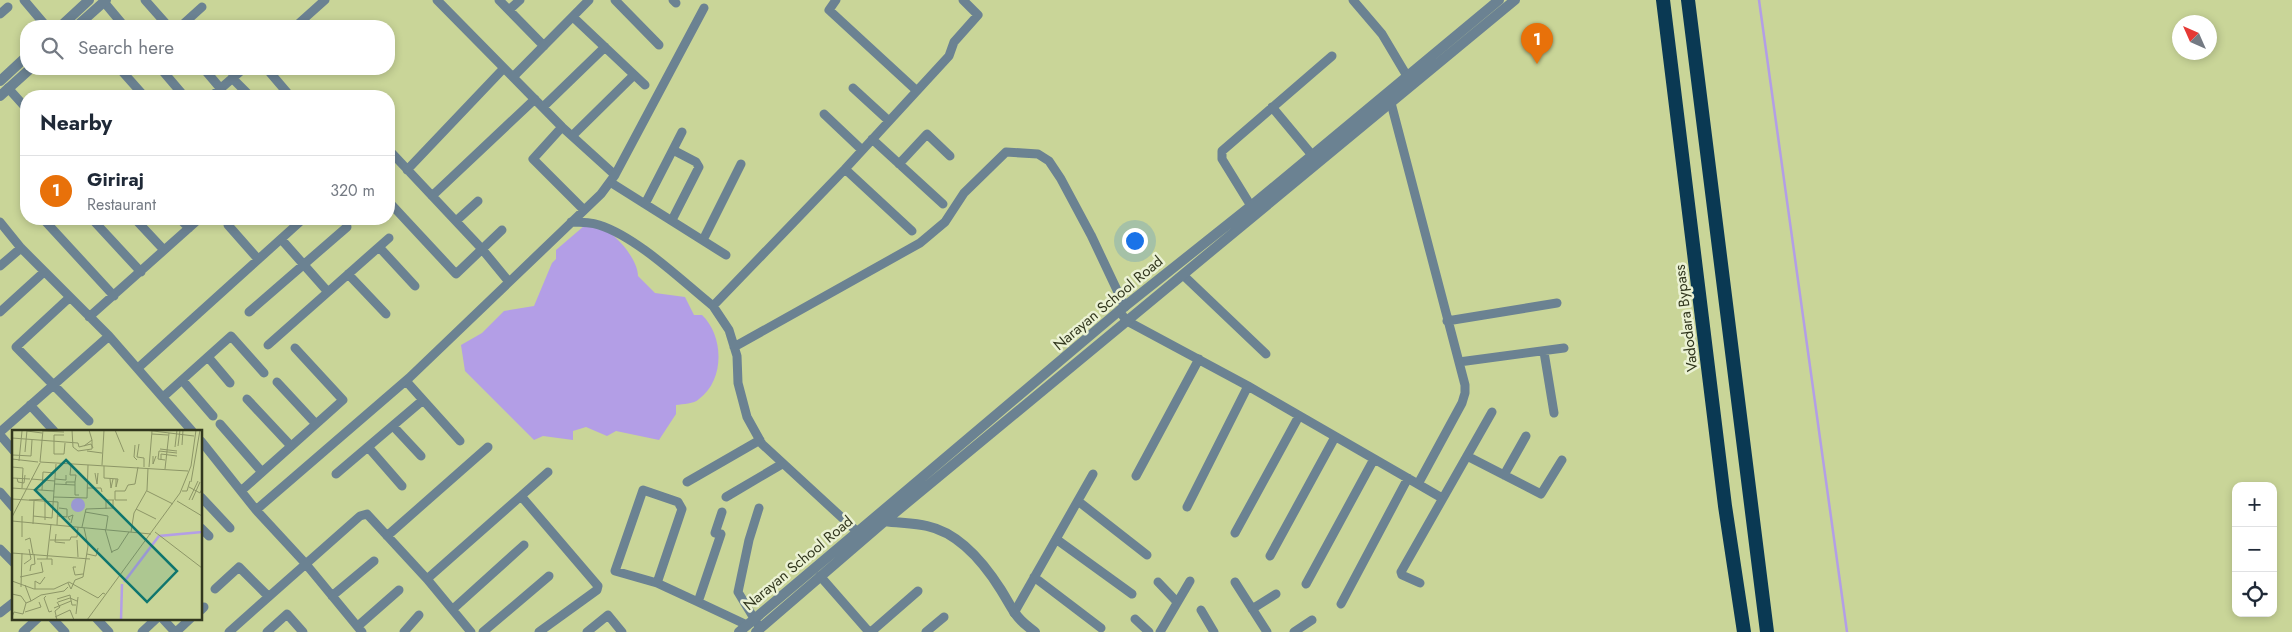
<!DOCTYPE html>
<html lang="en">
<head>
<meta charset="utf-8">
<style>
  :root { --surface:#fff; --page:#f6f6f7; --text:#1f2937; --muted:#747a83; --line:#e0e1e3; --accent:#ea580c }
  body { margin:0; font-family:Jost,sans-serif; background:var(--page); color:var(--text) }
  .controls { position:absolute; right:15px; bottom:15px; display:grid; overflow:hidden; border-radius:10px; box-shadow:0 2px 8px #0003 }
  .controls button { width:45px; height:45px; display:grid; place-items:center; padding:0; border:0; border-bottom:1px solid var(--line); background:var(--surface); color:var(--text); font:25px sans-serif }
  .compass { position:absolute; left:2172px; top:15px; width:45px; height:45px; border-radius:50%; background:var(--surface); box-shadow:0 2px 8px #0003; rotate:315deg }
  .you { position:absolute; left:1134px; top:240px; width:18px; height:18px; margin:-12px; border:4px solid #fff; border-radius:50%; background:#1a73e8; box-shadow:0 0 0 8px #1a73e833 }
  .badge { display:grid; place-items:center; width:32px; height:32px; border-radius:50%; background:var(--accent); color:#fff; font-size:16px; font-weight:700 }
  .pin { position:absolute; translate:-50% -41px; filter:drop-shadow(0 1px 2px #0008) }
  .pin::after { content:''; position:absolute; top:26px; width:18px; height:15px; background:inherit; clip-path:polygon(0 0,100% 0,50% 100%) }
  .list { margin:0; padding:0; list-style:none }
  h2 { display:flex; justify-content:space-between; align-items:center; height:65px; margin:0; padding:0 20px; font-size:21px }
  h2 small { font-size:16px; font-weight:400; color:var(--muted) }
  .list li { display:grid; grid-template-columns:32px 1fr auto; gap:15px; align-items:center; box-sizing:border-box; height:70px; padding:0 20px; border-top:1px solid var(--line) }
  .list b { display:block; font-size:19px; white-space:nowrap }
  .list p { margin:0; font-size:16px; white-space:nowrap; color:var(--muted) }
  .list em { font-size:16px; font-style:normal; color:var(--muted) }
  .icon { flex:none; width:28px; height:28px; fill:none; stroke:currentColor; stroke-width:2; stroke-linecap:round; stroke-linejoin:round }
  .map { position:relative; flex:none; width:2292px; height:632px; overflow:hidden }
  .search { position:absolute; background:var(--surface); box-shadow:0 2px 8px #0003; left:20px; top:20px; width:375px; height:55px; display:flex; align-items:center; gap:12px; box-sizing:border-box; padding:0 18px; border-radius:20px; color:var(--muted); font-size:19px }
  .panel { position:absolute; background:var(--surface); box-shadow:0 2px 8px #0003; left:20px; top:90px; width:375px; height:135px; border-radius:20px }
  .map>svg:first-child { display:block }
</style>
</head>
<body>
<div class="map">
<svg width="2292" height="632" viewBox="0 0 2292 632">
  <rect width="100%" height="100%" fill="#c9d598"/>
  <path fill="#b39ee6" d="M 584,226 C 588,226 593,226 596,226 C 614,230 638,259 638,276 L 655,293 L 685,297 L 694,315 L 702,315 C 724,336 725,380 699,399 C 694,404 683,404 676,405 L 676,414 L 659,440 L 616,431 L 607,436 L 586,427 L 573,431 L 573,440 L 543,436 L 534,440 L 465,371 L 461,345 L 482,333 L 504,311 L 534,306 L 552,263 L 556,259 L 556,250 Z"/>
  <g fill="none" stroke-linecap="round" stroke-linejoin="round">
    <path stroke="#b39ee6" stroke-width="2.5" d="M 1759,0 L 1847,632"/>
    <path stroke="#6b8292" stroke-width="9" d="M 24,0 L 46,26
      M 145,0 L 168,26
      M 499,0 L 544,46
      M 615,0 L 659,45
      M 673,0 L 676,3
      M 836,0 L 829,10 L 917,91
      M 1353,0 L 1382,34 L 1407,76
      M 104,2 L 124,26
      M 509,10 L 520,0
      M 0,14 L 8,7
      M 573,17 L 645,85
      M 297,25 L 325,0
      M 181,26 L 202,7
      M 120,69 L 144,96
      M 161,69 L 184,96
      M 204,69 L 221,89
      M 267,69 L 290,96
      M 513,77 L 589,0
      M 232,78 L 250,96
      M 8,88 L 26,108
      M 853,88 L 889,121
      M 212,96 L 243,69
      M 1391,103 L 1465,385 L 1465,393 L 1462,403 L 1418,484
      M 543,107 L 605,47
      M 1272,107 L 1312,155
      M 824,114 L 862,150
      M 562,127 L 533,159 L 584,210
      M 573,135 L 633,76
      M 872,139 L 943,204
      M 389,150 L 482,249 L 509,282
      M 899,164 L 927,134 L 950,156
      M 845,169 L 912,231
      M 407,170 L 504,68
      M 615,175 L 704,8
      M 610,182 L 726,255
      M 432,196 L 535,99
      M 389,202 L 456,274 L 502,230
      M 645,204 L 682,132
      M 1251,206 L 1222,159 L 1222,151 L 1332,56
      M 92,219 L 141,272
      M 135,219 L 164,250
      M 180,219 L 189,228
      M 235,219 L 228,225 L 258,259
      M 672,220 L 699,167 L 696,162 L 673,150
      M 45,221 L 114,296
      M 456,221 L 478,201
      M 0,222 L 21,248 L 109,336 L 192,431
      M 571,222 C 580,222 590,222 599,225 C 637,237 682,281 713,306
      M 703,240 L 741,164
      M 379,247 L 415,286
      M 0,266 L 21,248
      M 348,274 L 386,314
      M 1183,275 L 1266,354
      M 328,292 L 389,238
      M 69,298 L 16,347 L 89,421
      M 1119,311 L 1127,321 L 1248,386 L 1442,498
      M 0,312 L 44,272
      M 249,312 L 347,227
      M 89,317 L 199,219
      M 1447,321 L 1557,303
      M 268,345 L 328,292 L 281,239
      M 734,347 L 920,243 L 945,222 L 964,193 L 1006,152 L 1038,154 L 1049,161 L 1061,179 L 1091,235 L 1125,307
      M 1544,352 L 1554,413
      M 208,357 L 230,383
      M 1459,362 L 1564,348
      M 138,368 L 303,219
      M 182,380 L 213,416
      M 406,381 L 460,441
      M 277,382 L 316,424
      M 163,397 L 231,336 L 264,373
      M 247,399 L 291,446
      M 30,405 L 54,431
      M 220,424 L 262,472
      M 393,426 L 421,456
      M 0,432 L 109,336
      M 0,435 L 14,451
      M 201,441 L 256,510 L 305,563 L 362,632
      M 368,447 L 402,486
      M 1467,456 L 1541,494 L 1562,460
      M 336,474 L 423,400
      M 1504,475 L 1526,436
      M 1136,476 L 1199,359
      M 687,482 L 760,440
      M 241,491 L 343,400 L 295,348
      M 0,492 L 14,508
      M 521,496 L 548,472
      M 201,497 L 230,528
      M 726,497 L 782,464
      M 1078,501 L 1147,555
      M 1187,507 L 1248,386
      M 256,510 L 409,378 L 601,194 L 615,175 L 562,127 L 437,0
      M 722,512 L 715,533 L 721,534 L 698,602 L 747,625
      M 201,528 L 209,536
      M 1235,533 L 1299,416
      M 387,536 L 488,447
      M 863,537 L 762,444 L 747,417 L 738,383 L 737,356 L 729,330 L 713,306 L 845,169 L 949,56 L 954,42 L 978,15 L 963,0
      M 1056,539 L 1132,594
      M 0,549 L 14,563
      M 1270,556 L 1335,437
      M 820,576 L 869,632
      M 1034,577 L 1101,628
      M 427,579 L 521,496 L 598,586 L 597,590 L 539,632
      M 1158,582 L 1177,602
      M 1235,582 L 1267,632
      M 657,583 L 615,571 L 643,490 L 678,502 L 682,509 L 657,583 L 698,602
      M 1420,583 L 1402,575 L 1401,572 L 1492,412
      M 1306,584 L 1374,459
      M 215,589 L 239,567 L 268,596
      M 332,596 L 374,561
      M 1341,604 L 1408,478
      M 453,609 L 524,545
      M 1252,609 L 1276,594
      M 201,610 L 204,607
      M 1201,610 L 1214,632
      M 0,613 L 14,602
      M 1014,613 L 1093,474
      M 52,618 L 65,632
      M 96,618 L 109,632
      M 162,618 L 175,632
      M 1135,619 L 1149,632
      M 758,625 L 738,592 L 749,540 L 759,508
      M 358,626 L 399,590
      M 23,632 L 38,618
      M 142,632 L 157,618
      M 176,632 L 191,618
      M 229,632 L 360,516 L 367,514 L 427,579 L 471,632
      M 267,632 L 287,614 L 303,632
      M 404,632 L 419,615
      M 483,632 L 549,576
      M 587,632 L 608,615 L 622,632
      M 871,632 L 918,591
      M 926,632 L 944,617
      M 1160,632 L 1190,581
      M 1294,632 L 1312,620"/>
    <path stroke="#6b8292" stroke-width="10" d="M 61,26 L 89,0
      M 77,26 L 106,0
      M 0,81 L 26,57
      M 0,96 L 30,69
      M 885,521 C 898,523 914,523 927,526 C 960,533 984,563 1001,590 C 1014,611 1014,617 1035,632
      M 739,632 L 1119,311 L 1251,206 L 1499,0
      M 756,632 L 885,521 L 1515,0"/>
    <path stroke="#0a3953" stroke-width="14" d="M 1663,0 L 1725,506 L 1744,632
      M 1688,0 L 1767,632"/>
  </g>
  <g text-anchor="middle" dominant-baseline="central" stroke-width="5" stroke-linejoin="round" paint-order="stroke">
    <g font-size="15" fill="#32371e" stroke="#ebf2d4">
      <text transform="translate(1108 303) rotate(-40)">Narayan School Road</text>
      <text transform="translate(1686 318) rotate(-97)">Vadodara Bypass</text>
      <text transform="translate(798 563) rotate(-40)">Narayan School Road</text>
    </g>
  </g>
  <g transform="translate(12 430)">
    <rect width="190" height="190" fill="#c9d598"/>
    <path d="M59 75a7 7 0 1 1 14 0a7 7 0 1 1-14 0Z" fill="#b39ee6"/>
    <path fill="none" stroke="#b39ee6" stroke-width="2.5" d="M 112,152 L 147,106 L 190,102M 109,190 L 110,154"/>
    <path fill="none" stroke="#8d9667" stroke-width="1" d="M 60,0 L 61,17 L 66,21 L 80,19 L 80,10M 103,0 L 112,22M 133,0 L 182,6M 15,1 L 30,3M 31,1 L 52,2M 140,4 L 156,5M 52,5 L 42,5 L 42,24 L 52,24 L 53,13M 0,8 L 66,13 L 67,17 L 79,14 L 81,18M 127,14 L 125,27 L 132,28 L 132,37M 123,15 L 122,27 L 125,30M 170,15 L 171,0M 72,16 L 80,10 L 77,0M 166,16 L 168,0M 163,17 L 165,0M 148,19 L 165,21M 75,21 L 90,23M 13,22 L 15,0M 1,25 L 19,26 L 20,10M 141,26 L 141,34 L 144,26M 0,29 L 26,32M 149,30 L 149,24 L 165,26M 153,30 L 146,29 L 147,21 L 165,23M 7,31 L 10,1M 28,32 L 176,41M 28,32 L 31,0M 59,35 L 58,45 L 64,45 L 63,52M 90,35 L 92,0M 92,36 L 92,48 L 106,49 L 104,57 L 104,49M 0,37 L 11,38 L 10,58M 137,37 L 140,1M 153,39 L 157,3M 83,43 L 85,54 L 86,43M 0,48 L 18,49M 5,48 L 6,52 L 12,53 L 13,45M 19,49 L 43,51M 43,49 L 54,50 L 54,45M 98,49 L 99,58 L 101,49M 179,52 L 188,0M 43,54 L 63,55M 54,55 L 54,52 L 63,52 L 63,65 L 67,65M 177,57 L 188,63 L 190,59M 0,58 L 42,61M 75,58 L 89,58 L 90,62M 30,60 L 31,42 L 43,43M 135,61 L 161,74M 170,61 L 175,61 L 178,51M 42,67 L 75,68 L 76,35M 0,69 L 46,72 L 45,95M 17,70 L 34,69M 115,70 L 103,70 L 103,61 L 113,61 L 116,55 L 123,54 L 126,37M 177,70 L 186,51M 180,70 L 188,52M 33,71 L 33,90M 165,71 L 190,86M 94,79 L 94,70 L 102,70M 124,79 L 144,89M 73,82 L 96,86 L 94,99M 21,86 L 40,88 L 44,34M 46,86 L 55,87 L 55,79 L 47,78M 0,87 L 28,33M 58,90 L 56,87 L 61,85 L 59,93M 0,91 L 139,104M 21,94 L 22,71M 70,97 L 74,79 L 101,78 L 101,70M 93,99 L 100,123M 119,102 L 122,83 L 135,60 L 136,38M 143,102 L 190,138M 44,104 L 43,112 L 53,113M 10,107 L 10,86M 13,110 L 18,108 L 21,124M 38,110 L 58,110 L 59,107 L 65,107 L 66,97M 65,110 L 66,127M 99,122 L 106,119 L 117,102M 0,123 L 78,129M 75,124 L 84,126 L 86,118M 25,129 L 40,129 L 40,135M 35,129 L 39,94M 12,134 L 19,129 L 17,119M 64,137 L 61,137 L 63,145 L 71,144M 18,141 L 19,135 L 23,134 L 22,124M 8,147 L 31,142 L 29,132M 0,151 L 22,159 L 42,159 L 57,152 L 86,168 L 91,163 L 93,164M 56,153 L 59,159 L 63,150 L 71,147 L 76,116 L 72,98M 13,155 L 19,171 L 29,165 L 52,161 L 56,157M 9,157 L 10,123M 23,159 L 23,151 L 28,154 L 33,147M 0,164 L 9,166 L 14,173M 34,166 L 32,168 L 37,182 L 40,181M 45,169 L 58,165 L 60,175 L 64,175M 46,172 L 58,168 L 65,171M 42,178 L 59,171M 13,182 L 29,177 L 27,172M 64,184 L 66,167M 0,187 L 2,182 L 11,184 L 14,173 L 19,171M 43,187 L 58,180 L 62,190M 45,190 L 43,181 L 48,177 L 45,172M 75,190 L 168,63 L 179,36 L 184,0"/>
    <path fill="#0f766e" fill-opacity="0.15" stroke="#0f766e" stroke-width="2.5" d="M 54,30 L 165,141 L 135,172 L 23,60 Z"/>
    <rect width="190" height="190" fill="none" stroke="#32371e" stroke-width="2.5"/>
  </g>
</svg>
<div class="controls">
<button>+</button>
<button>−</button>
<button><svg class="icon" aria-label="locate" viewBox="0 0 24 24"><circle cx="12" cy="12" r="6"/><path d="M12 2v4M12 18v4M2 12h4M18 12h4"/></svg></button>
</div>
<svg class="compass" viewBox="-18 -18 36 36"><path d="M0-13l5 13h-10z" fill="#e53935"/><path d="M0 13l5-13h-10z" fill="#747a83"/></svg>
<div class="you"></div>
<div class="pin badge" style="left:1537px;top:64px;background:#e8710a">1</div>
<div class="search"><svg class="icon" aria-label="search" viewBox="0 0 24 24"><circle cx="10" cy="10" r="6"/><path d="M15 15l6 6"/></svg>Search here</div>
<section class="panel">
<h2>Nearby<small></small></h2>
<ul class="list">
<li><span class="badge" style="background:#e8710a">1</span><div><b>Giriraj</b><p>Restaurant</p></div><em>320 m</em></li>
</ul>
</section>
</div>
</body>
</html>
